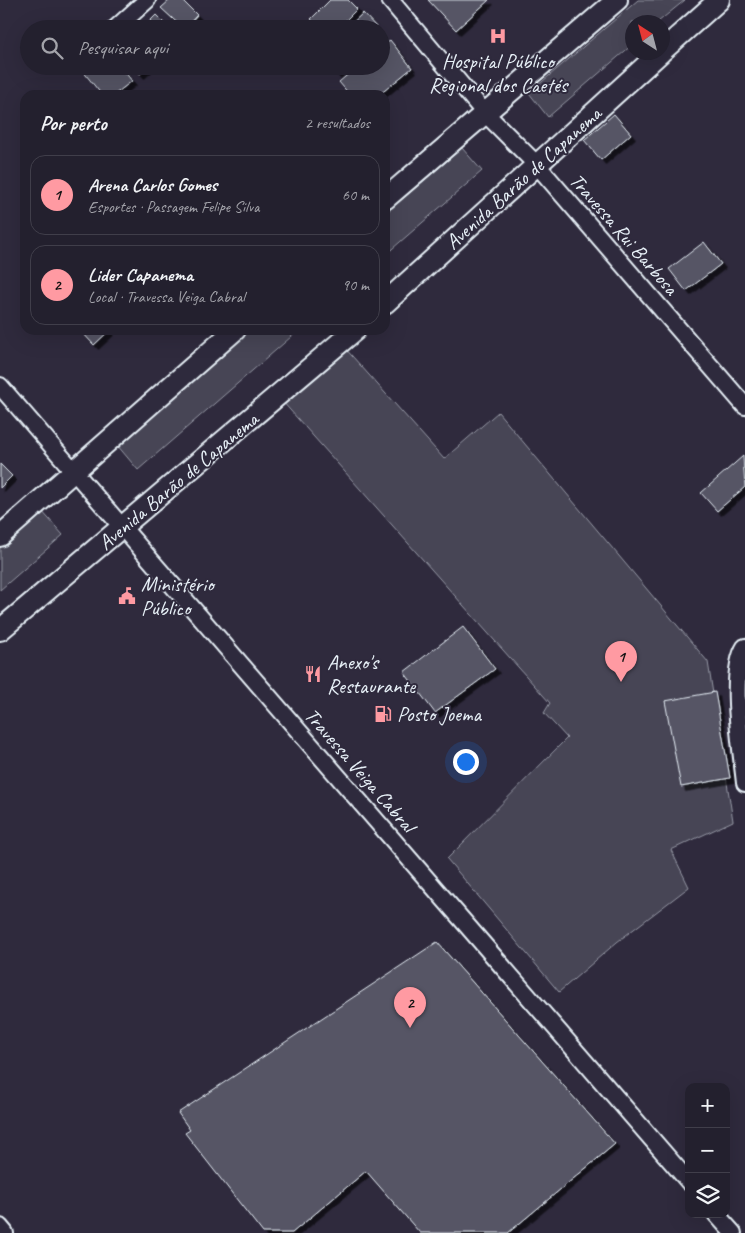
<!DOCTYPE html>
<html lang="pt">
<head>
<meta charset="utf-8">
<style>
  :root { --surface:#23202e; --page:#2b2836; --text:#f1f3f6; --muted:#a3a3aa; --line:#403e4a; --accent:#ff9aa2 }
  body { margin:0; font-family:Caveat,sans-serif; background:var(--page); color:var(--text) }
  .controls { position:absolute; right:15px; bottom:15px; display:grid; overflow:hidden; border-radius:10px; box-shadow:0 5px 20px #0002 }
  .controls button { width:45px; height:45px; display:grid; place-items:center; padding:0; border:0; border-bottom:1px solid var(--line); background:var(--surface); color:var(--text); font:25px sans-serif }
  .compass { position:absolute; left:625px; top:15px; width:45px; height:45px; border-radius:50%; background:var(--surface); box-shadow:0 5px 20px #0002; rotate:324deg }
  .you { position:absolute; left:465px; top:761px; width:18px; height:18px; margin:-12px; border:4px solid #fff; border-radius:50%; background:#1a73e8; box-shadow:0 0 0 8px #1a73e833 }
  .badge { display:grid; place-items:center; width:32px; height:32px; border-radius:50%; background:var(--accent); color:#111; font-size:16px; font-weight:700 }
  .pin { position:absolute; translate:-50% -41px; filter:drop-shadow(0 1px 2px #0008) }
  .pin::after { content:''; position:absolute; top:26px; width:18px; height:15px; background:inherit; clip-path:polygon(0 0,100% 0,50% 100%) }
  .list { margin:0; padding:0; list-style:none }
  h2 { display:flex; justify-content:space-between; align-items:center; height:65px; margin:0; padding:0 20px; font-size:21px }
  h2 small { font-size:16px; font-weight:400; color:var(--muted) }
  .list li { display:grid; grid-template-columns:32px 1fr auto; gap:15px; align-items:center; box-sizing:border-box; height:80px; margin:0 10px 10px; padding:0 10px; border:1px solid var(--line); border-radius:15px }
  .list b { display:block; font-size:19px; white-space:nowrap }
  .list p { margin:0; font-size:16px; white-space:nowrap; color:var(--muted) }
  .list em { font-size:16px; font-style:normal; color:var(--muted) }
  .icon { flex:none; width:28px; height:28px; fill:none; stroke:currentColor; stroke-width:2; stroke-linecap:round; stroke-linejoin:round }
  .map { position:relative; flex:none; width:745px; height:1233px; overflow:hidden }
  .search { position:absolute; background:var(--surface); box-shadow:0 5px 20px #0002; left:20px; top:20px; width:370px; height:55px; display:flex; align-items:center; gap:12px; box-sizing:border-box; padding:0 18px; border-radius:28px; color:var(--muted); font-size:19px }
  .panel { position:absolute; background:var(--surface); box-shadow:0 5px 20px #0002; left:20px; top:90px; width:370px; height:245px; border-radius:15px }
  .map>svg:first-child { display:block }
</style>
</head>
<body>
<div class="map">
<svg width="745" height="1233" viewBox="0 0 745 1233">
  <defs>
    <filter id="shadow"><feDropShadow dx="4.5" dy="4.5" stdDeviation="0" flood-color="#0009"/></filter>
  </defs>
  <rect width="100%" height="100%" fill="#2f2a3d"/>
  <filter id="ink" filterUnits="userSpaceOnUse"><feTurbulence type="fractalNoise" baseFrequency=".02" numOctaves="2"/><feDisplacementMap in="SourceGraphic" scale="10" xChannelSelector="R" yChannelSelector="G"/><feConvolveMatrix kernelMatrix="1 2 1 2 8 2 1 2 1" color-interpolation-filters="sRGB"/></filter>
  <g filter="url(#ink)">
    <path fill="#464455" stroke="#979aa6" d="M 638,0 L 685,0 L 658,22 L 632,22 L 632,45 L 548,117 L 529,93 Z
      M 462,148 L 482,171 L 385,255 L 385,214 Z
      M 250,330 L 299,330 L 138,470 L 117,445 Z
      M 344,347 L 444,459 L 498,412 L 708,662 L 733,821 L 671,850 L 689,887 L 617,942 L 559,992 L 447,859 L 567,738 L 544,713 L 550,703 L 282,401 Z
      M 41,510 L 63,535 L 0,590 L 0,545 Z"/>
    <path fill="#575565" stroke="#e8f1f8" filter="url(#shadow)" d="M 170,0 L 182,0 L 197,15 L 184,29 L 161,8 Z
      M 330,0 L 348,0 L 357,9 L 337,29 L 321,29 L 311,19 Z
      M 428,0 L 489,0 L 456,30 Z
      M 363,13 L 378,29 L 346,29 Z
      M 156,15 L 170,29 L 142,29 Z
      M 390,40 L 412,68 L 379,95 L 350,95 L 339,82 L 358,66 L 381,66 L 381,47 Z
      M 88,66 L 120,66 L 132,81 L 114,95 L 102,95 L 82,70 Z
      M 132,66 L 149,66 L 140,74 Z
      M 329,66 L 346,66 L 336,74 Z
      M 614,114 L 631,134 L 601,160 L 584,140 Z
      M 704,242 L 721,264 L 686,291 L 669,269 Z
      M 80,330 L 110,330 L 94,345 Z
      M 743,456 L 745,487 L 717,511 L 701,493 Z
      M 0,464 L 12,476 L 0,488 Z
      M 463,627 L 495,669 L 435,713 L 404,672 Z
      M 715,692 L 730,778 L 681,787 L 665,701 Z
      M 437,942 L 615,1144 L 508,1233 L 420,1233 L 366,1171 L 292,1233 L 263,1233 L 185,1133 L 190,1130 L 178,1113 Z"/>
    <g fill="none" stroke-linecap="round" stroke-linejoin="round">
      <g stroke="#e8f1f8" stroke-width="20">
        <path id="minor" d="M 390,0 L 484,112 L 537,165 L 745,406
          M 115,29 L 147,0
          M 0,386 L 689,1182
          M 745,647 C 728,673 742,752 745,783
          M 716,1214 L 733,1233
          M 0,1227 L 5,1233"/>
      </g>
      <g stroke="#e8f1f8" stroke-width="24">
        <path id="tertiary" d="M 662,51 L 719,0
          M 385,199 L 617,0
          M 385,303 L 661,52
          M 0,536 L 235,330
          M 0,630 L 355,330"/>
      </g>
      <use href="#minor" stroke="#2f2a3d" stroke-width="16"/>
      <use href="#tertiary" stroke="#2f2a3d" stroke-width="20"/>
    </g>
  </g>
  <defs>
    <g id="hospital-bare" transform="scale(1.35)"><path d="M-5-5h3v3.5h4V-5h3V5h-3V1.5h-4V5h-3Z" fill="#ff9aa2" stroke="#2f2a3d" stroke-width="2.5" paint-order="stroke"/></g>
    <g id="civic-bare" transform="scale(1.35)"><path d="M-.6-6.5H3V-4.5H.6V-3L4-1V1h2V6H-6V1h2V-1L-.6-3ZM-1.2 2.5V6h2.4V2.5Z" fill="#ff9aa2" stroke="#2f2a3d" stroke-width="2.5" paint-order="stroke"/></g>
    <g id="restaurant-bare" transform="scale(1.35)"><path d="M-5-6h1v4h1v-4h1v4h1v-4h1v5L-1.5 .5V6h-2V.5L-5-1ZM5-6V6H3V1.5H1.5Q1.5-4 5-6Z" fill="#ff9aa2" stroke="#2f2a3d" stroke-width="2.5" paint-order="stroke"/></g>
    <g id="fuel-bare" transform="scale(1.35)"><path d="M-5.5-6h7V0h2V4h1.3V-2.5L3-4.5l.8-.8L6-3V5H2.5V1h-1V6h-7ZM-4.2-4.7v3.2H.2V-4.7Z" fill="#ff9aa2" stroke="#2f2a3d" stroke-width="2.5" paint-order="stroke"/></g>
  </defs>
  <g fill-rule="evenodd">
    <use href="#hospital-bare" x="498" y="36"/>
    <use href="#civic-bare" x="127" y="596"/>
    <use href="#restaurant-bare" x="313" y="674"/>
    <use href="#fuel-bare" x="383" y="714"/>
  </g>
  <g text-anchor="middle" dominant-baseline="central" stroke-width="4" stroke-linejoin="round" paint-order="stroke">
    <g font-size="21" fill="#e8f1f8" stroke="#2f2a3d" text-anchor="start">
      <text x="498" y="61" text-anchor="middle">Hospital Público<tspan x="498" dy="24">Regional dos Caetés</tspan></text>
      <text x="141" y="584">Ministério<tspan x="141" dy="24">Público</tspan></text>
      <text x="327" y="662">Anexo's<tspan x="327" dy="24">Restaurante</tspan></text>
      <text x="397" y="714">Posto Joema</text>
    </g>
    <g font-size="21" fill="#e8f1f8" stroke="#2f2a3d">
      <text transform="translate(523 178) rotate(-42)">Avenida Barão de Capanema</text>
      <text transform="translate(624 234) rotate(49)">Travessa Rui Barbosa</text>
      <text transform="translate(178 481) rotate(-40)">Avenida Barão de Capanema</text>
      <text transform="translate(360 770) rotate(49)">Travessa Veiga Cabral</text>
    </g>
  </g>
</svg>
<div class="controls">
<button>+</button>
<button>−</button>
<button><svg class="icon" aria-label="layers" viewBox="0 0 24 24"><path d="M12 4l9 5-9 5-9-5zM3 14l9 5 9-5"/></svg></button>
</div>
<svg class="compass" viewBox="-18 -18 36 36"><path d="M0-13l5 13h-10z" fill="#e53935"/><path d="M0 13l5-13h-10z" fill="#a3a3aa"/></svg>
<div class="you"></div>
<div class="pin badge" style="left:621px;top:682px">1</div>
<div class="pin badge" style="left:410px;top:1028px">2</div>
<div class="search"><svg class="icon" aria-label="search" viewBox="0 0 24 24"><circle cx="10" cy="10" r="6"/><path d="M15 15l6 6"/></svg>Pesquisar aqui</div>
<section class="panel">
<h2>Por perto<small>2 resultados</small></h2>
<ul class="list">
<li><span class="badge">1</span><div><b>Arena Carlos Gomes</b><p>Esportes · Passagem Felipe Silva</p></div><em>60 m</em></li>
<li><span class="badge">2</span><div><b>Lider Capanema</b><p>Local · Travessa Veiga Cabral</p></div><em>90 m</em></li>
</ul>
</section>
</div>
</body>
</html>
